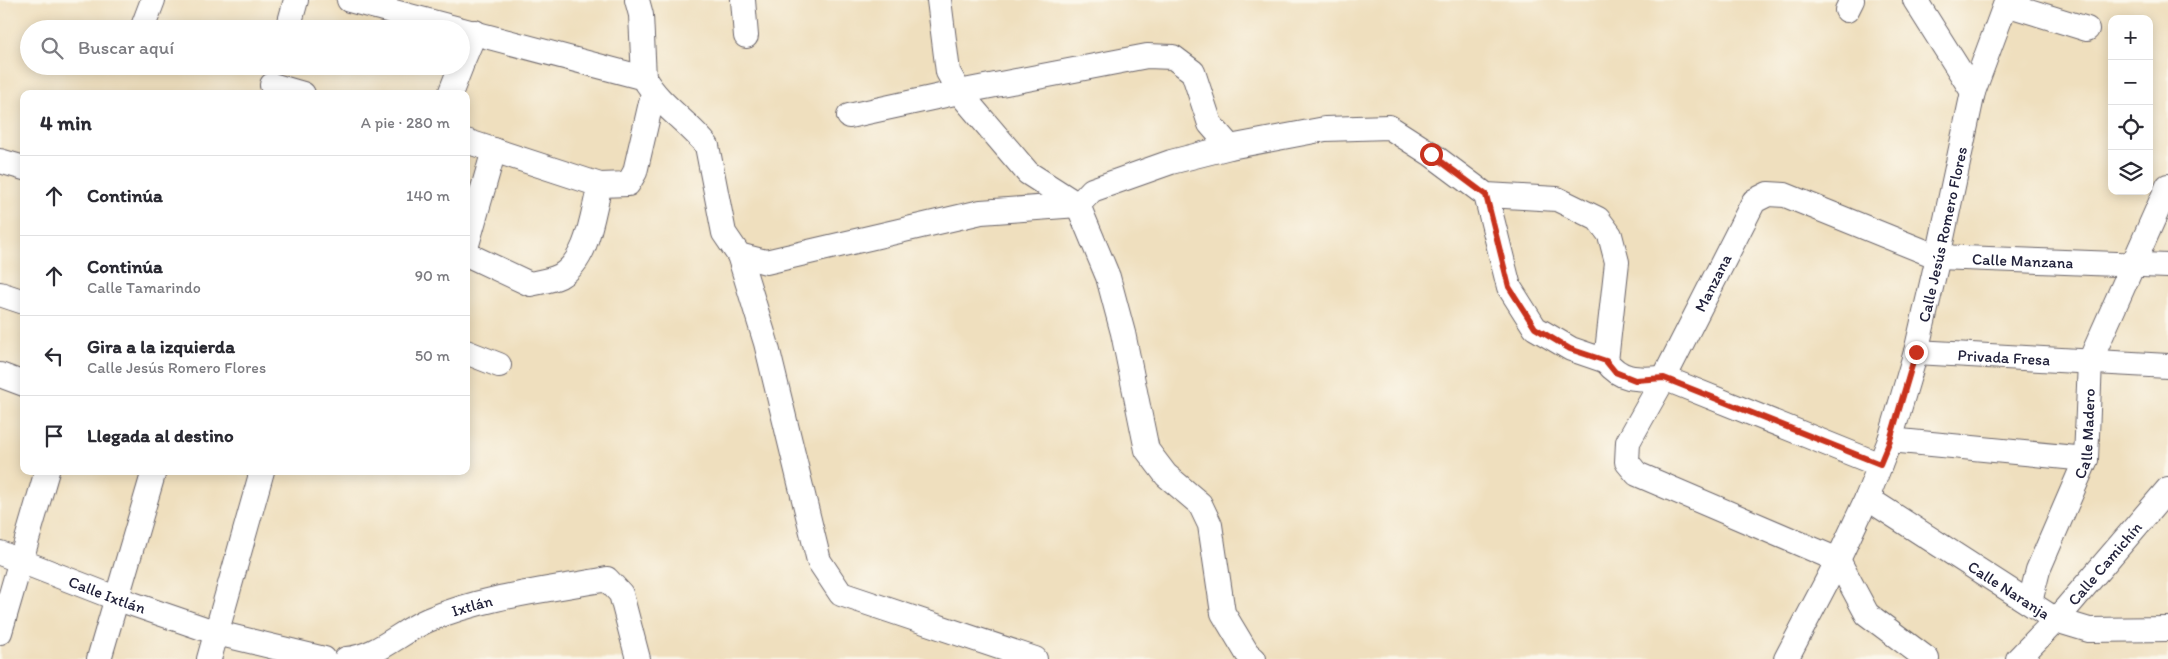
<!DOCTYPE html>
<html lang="es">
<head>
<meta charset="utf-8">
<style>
  :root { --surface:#fff; --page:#f7f7f7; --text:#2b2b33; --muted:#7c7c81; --line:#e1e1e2 }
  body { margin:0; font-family:Itim,sans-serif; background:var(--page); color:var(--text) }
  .controls { position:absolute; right:15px; top:15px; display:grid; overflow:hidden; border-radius:10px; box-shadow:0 2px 12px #0003 }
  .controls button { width:45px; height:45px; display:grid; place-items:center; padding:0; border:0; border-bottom:1px solid var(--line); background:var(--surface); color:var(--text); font:25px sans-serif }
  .stop { position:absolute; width:15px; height:15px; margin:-11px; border:4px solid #c8321e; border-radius:50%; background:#fff }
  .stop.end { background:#c8321e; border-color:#fff; box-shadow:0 1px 5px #0008 }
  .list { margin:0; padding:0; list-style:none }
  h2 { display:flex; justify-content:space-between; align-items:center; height:65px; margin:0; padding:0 20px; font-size:21px }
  h2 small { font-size:16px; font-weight:400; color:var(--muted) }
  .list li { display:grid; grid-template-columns:32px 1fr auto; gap:15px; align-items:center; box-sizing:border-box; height:80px; padding:0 20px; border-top:1px solid var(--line) }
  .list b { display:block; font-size:19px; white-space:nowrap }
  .list p { margin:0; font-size:16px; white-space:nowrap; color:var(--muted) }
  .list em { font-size:16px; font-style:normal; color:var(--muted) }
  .icon { flex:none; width:28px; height:28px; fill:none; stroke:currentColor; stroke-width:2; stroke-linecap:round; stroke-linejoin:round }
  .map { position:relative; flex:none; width:2168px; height:659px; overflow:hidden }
  .search { position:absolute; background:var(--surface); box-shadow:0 2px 12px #0003; left:20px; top:20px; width:450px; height:55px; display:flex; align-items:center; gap:12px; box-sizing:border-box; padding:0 18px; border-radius:28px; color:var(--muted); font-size:19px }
  .panel { position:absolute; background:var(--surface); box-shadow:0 2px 12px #0003; left:20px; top:90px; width:450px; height:385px; border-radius:10px }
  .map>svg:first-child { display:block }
</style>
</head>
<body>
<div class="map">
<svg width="2168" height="659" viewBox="0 0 2168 659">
  <rect width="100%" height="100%" fill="#fbf7ec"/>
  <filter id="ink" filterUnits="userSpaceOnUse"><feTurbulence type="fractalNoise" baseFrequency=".02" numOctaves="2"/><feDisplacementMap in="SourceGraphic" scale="10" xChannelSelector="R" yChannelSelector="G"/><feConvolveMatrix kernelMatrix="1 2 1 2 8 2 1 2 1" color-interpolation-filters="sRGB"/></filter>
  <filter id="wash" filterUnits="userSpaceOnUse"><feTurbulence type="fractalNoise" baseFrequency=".0096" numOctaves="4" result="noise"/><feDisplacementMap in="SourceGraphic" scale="20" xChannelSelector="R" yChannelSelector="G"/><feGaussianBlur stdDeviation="1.12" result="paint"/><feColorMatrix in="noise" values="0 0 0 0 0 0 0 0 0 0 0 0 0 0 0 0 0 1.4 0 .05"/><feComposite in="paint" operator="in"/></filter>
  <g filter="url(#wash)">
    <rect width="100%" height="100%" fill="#efdfbe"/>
  </g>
  <g filter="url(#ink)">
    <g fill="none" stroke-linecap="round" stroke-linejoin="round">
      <g stroke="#6a6469" stroke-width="26">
        <g id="minor">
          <path d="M 349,0 L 644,78 C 660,106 688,121 707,146 L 724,233 L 739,255 L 766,262 L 981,212 L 1078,205 L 1092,190 L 1171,162 L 1230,147 L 1325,129 L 1389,127 L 1431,154 L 1486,195 L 1557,199 L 1598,219 L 1610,235 L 1617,262 L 1606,361 C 1622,382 1639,379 1664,378 L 1880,465"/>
          <path d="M 637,0 L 641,15 L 644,78"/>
          <path d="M 743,0 L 746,36"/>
          <path d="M 939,0 L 948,72 L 959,92 L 1028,173 L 1078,205 L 1108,277 L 1123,333 L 1147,450 L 1166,475 L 1200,504 L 1210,525 L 1223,613 L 1247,653 L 1254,659"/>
          <path d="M 1915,0 L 1973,92"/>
          <path d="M 2006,4 L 2087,29"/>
          <path d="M 1847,10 L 1852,0"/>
          <path d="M 142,29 L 153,0"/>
          <path d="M 288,29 L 296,0"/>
          <path d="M 461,65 L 475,32"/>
          <path d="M 272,85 L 303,94"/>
          <path d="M 450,94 L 461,66"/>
          <path d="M 849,116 L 959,92 L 1147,56 L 1173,57 L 1193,72 L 1210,124 L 1230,147"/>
          <path d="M 466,141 L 600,185"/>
          <path d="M 0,161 L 24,168"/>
          <path d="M 1486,195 L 1509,287 L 1535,328 L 1571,349 L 1606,361"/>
          <path d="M 466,248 L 494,150"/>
          <path d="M 466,254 L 530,284 C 540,282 552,280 560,276 C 589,259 592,214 600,185 L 628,184 L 635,172 L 653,94"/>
          <path d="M 739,255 L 766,343 L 819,561 L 841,594 L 1035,659"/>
          <path d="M 0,294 L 24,302"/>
          <path d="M 466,352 L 499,365"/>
          <path id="s1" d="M 1916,352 L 2168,366"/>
          <path d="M 0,375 L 24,384"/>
          <path d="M 1890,440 L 2086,459"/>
          <path id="s2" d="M 1867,498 L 2056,620 L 2089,630 L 2168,629"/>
          <path id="s3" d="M 0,553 L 118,599 L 217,633 L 324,659"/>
          <path id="s4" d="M 2030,602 L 2038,570 L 2086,459 L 2090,361 L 2168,186"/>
          <path d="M 0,632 L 47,471"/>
          <path d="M 99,659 L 154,471"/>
          <path d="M 209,659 L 262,471"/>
          <path id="s5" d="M 346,659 C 377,657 400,632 428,620 C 485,596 548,590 607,579 L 621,594 L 638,659"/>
          <path id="s6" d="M 1786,659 L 1838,560 L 1867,498 L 1890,440 L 1916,352 L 1938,257 L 1973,92 L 2007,0"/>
          <path id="s7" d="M 1927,659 L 1867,614 L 1838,560 L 1637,474 L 1627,462 L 1628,442 L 1664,378 L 1754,201 L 1768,194 L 1785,195 L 1938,257 L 2168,266"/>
          <path id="s8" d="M 2018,659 L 2056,620 L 2168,489"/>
        </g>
      </g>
      <use href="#minor" stroke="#fff" stroke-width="24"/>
    </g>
  </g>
  <g fill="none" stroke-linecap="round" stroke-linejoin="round" filter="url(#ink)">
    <path stroke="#c8321e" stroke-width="6" d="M 1431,154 L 1486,195 L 1509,287 L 1535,328 L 1570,349 L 1606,361 L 1615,372 L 1635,380 L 1664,378 L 1880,464 L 1890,440 L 1916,352"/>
  </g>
  <g text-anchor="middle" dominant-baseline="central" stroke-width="5" stroke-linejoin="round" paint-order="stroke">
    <g font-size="16" fill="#22223b" stroke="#fbf7ec">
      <text stroke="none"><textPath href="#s6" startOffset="455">Calle Jesús Romero Flores</textPath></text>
      <text stroke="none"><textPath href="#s7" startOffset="945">Calle Manzana</textPath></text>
      <text stroke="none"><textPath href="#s7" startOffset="571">Manzana</textPath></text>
      <text stroke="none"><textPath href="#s1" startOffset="88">Privada Fresa</textPath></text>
      <text stroke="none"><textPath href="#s4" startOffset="179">Calle Madero</textPath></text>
      <text stroke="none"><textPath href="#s8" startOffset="129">Calle Camichín</textPath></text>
      <text stroke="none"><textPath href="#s2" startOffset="169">Calle Naranja</textPath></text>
      <text stroke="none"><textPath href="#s3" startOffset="115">Calle Ixtlán</textPath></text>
      <text stroke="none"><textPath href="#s5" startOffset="138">Ixtlán</textPath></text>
    </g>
  </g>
</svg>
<div class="controls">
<button>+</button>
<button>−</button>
<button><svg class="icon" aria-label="locate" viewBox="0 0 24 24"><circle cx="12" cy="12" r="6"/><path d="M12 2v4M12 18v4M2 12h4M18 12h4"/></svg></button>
<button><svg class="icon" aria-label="layers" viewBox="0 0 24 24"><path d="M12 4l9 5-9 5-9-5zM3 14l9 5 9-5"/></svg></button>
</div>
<div class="stop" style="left:1431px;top:154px"></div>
<div class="stop end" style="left:1916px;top:352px"></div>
<div class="search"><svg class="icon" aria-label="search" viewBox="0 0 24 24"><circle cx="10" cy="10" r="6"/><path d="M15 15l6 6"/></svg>Buscar aquí</div>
<section class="panel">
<h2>4 min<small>A pie · 280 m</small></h2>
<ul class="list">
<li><svg class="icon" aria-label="ahead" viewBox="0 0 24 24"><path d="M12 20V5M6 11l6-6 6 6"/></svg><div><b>Continúa</b></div><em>140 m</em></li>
<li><svg class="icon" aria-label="ahead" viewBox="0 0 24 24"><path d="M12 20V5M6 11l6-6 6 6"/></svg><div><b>Continúa</b><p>Calle Tamarindo</p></div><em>90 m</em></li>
<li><svg class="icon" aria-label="left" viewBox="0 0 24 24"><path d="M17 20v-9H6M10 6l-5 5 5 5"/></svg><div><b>Gira a la izquierda</b><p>Calle Jesús Romero Flores</p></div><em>50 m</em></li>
<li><svg class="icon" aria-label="arrive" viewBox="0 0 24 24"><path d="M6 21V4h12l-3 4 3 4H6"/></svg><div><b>Llegada al destino</b></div></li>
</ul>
</section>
</div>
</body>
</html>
